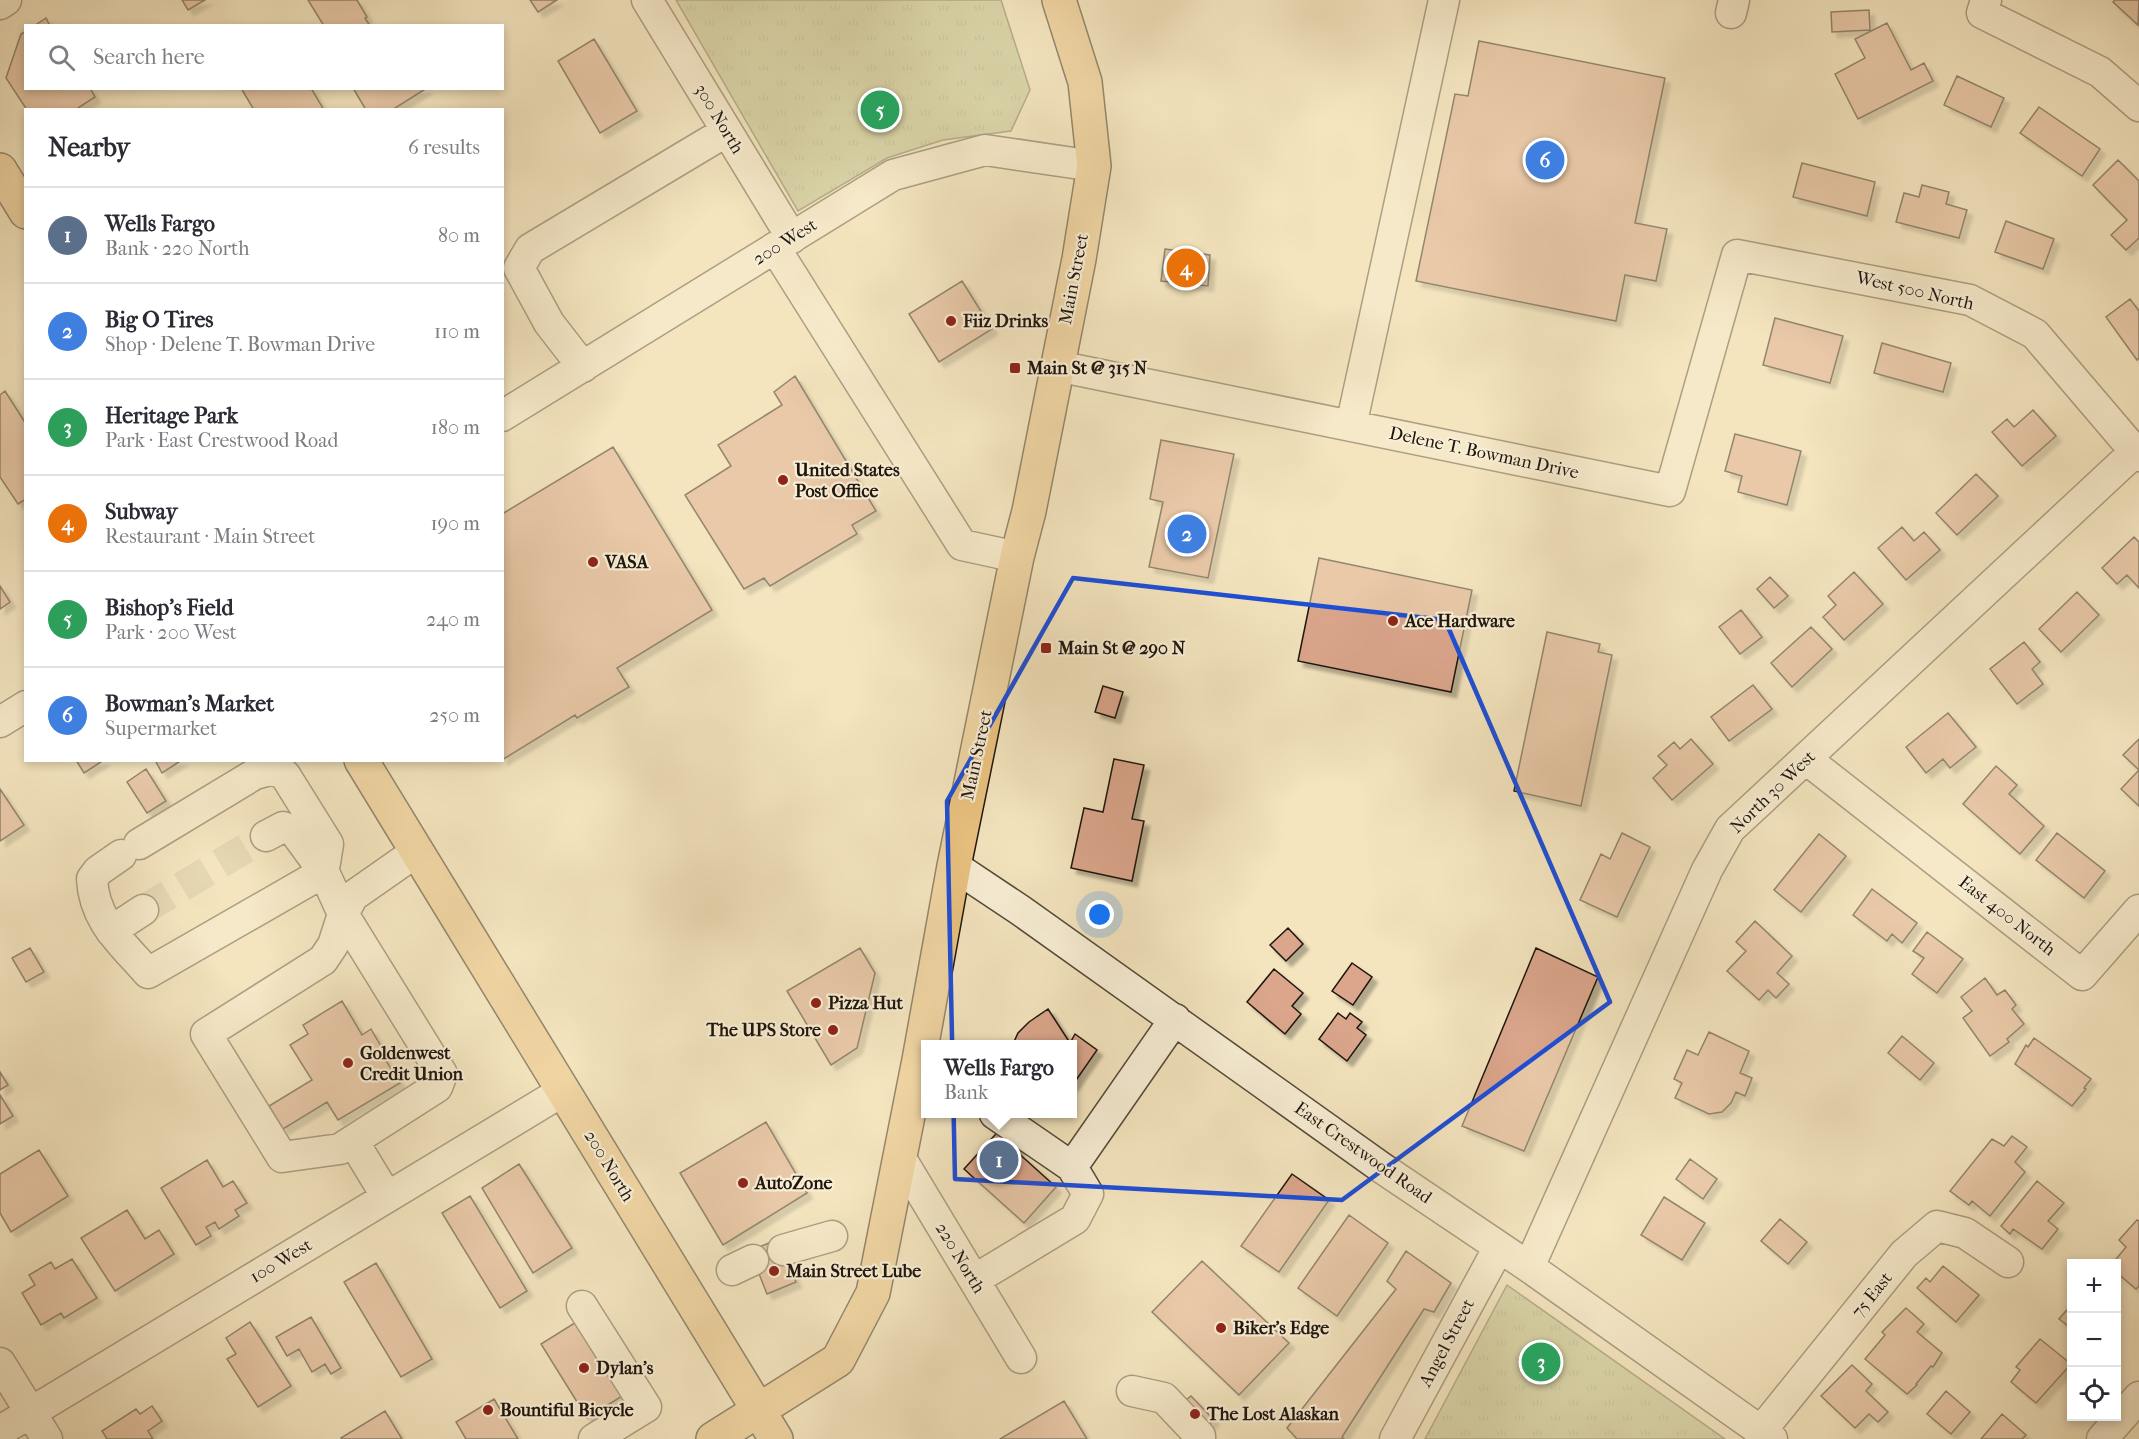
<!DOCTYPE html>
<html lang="en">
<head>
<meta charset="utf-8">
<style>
  :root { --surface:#fff; --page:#f7f7f7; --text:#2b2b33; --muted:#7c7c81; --line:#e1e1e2; --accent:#db2777 }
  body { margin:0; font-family:"IM FELL French Canon",serif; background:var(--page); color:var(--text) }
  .controls { position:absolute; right:18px; bottom:18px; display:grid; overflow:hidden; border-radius:0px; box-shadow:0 3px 9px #0003 }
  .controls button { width:54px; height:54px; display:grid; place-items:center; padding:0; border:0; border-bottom:2px solid var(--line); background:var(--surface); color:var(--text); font:30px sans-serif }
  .you { position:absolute; left:1100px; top:915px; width:21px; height:21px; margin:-15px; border:4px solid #fff; border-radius:50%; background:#1a73e8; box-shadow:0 0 0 9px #1a73e833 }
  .badge { display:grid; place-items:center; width:39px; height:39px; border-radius:50%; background:var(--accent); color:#fff; font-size:20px; font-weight:700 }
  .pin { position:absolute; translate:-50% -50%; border:3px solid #fff; box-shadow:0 2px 6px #0006 }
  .popup { position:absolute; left:921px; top:1040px; width:156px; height:78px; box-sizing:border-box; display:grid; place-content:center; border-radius:0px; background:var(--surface); filter:drop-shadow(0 2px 4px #0005); font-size:20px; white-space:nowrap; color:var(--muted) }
  .popup b { font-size:22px; color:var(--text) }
  .popup::after { content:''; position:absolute; left:50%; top:100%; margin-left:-12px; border:12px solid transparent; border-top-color:var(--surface) }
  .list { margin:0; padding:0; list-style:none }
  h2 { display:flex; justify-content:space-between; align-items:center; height:78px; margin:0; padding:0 24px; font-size:26px }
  h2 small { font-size:20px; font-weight:400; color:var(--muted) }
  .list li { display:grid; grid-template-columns:39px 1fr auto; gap:18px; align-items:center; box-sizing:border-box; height:96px; padding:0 24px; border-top:2px solid var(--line) }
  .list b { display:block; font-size:22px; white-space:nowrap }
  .list p { margin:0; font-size:20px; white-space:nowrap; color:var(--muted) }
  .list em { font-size:20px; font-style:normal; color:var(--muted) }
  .icon { flex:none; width:33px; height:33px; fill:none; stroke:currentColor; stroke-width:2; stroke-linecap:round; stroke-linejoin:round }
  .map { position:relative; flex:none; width:2139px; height:1439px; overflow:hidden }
  .search { position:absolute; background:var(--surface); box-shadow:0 3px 9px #0003; left:24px; top:24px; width:480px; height:66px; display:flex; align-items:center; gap:15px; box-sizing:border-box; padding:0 21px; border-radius:0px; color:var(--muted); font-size:22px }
  .panel { position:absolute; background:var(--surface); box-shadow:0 3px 9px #0003; left:24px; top:108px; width:480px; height:654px; border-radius:0px }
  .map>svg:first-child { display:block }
</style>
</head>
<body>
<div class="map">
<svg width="2139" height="1439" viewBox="0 0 2139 1439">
  <defs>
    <pattern id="park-tufts" width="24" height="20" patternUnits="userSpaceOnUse" patternTransform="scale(1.5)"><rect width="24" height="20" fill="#bcc491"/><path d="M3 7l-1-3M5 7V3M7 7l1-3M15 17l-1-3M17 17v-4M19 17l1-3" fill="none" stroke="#a1a87c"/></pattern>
    <filter id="shadow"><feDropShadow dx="5.5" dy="5.5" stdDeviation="1.5" flood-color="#0004"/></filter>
  </defs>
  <rect width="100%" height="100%" fill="#f4e5bf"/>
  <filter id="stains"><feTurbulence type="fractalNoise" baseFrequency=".00333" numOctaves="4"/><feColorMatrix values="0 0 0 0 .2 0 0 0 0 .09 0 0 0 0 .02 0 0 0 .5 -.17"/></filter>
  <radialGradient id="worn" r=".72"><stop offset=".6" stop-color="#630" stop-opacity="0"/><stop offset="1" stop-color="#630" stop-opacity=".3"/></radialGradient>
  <path fill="url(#park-tufts)" stroke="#6d6c4f" stroke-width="1.5" d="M 676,0 L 1001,0 L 1030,90 L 1011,131 L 943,140 L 887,158 L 798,211 Z
    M 1507,1285 L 1725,1439 L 1425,1439 Z"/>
  <path fill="#dba68c" stroke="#1e150d" stroke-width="1.5" filter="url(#shadow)" d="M 182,0 L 205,0 L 188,10 Z
    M 308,0 L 357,0 L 367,17 L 365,18 L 370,26 L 324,26 Z
    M 530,0 L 557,0 L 538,12 Z
    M 2115,0 L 2139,0 L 2138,25 L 2113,2 Z
    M 1869,10 L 1870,30 L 1832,32 L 1831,12 Z
    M 46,18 L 50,26 L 34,26 Z
    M 1887,23 L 1911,70 L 1924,63 L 1933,81 L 1858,119 L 1835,74 L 1865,58 L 1855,39 Z
    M 26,31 L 26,88 L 90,88 L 95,97 L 75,110 L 27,110 L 6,78 L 21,34 Z
    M 594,39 L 637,111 L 600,133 L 558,61 Z
    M 1479,41 L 1665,78 L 1635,223 L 1667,229 L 1656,281 L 1625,275 L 1616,321 L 1416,281 L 1455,94 L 1468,96 Z
    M 1957,76 L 2004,98 L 1991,127 L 1944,105 Z
    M 241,88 L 311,88 L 324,110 L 254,110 Z
    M 353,88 L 427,88 L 392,110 L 366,110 Z
    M 2039,107 L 2100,149 L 2082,176 L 2020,133 Z
    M 2118,160 L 2139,181 L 2139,238 L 2126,250 L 2111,235 L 2127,220 L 2093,185 Z
    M 1802,163 L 1875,182 L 1867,216 L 1793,197 Z
    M 1922,185 L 1949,192 L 1946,204 L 1967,210 L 1959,238 L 1896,222 L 1904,193 L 1919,197 Z
    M 2006,221 L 2054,239 L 2043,269 L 1995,252 Z
    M 1165,249 L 1210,255 L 1208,286 L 1161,281 Z
    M 962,281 L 992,329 L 939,362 L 909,314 Z
    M 2130,299 L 2139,311 L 2139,358 L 2137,360 L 2106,317 Z
    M 1775,318 L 1843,336 L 1830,383 L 1763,365 Z
    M 1882,343 L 1951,363 L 1943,392 L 1874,373 Z
    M 795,376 L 876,511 L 852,525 L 857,534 L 770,586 L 764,578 L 744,589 L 685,495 L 731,466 L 718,445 L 782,405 L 774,392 Z
    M 5,391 L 26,424 L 26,499 L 18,504 L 0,477 L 0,395 Z
    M 2033,410 L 2056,436 L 2022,466 L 1992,432 L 2007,419 L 2014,427 Z
    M 1735,434 L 1801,451 L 1787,505 L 1738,492 L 1742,476 L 1725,471 Z
    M 1161,440 L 1234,454 L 1208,578 L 1149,567 L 1163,502 L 1150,499 Z
    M 613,447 L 712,610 L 617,668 L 629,687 L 577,718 L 575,715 L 502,760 L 502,514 Z
    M 1976,474 L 1998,496 L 1957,535 L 1936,513 Z
    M 1902,527 L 1914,541 L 1924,532 L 1940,550 L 1906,580 L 1878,548 Z
    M 2134,537 L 2139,542 L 2139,588 L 2127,575 L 2117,584 L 2102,568 Z
    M 1319,558 L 1472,590 L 1451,692 L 1298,661 Z
    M 1854,572 L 1883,604 L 1844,640 L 1823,617 L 1836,605 L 1828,596 Z
    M 1770,577 L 1788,596 L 1774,608 L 1757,589 Z
    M 0,586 L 10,602 L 0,609 Z
    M 2077,592 L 2099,615 L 2061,652 L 2039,629 Z
    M 1741,610 L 1762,637 L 1740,654 L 1719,627 Z
    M 1811,627 L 1832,649 L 1792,687 L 1771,663 Z
    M 1547,632 L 1600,644 L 1598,652 L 1612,655 L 1581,806 L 1514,791 Z
    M 2024,642 L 2040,662 L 2032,669 L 2043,684 L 2017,704 L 1990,669 Z
    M 1753,685 L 1772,709 L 1729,741 L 1711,717 Z
    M 1103,686 L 1123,692 L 1115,718 L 1095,712 Z
    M 1948,713 L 1976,747 L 1950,768 L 1943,759 L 1926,773 L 1906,747 Z
    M 1691,739 L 1713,764 L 1672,800 L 1653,778 L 1667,765 L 1658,756 L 1674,742 L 1680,749 Z
    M 2139,739 L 2139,806 L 2121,789 L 2139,770 L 2123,755 Z
    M 1114,759 L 1144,765 L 1132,819 L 1144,821 L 1132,881 L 1071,868 L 1084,808 L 1103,812 Z
    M 76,760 L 104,760 L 84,773 Z
    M 155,760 L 182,760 L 162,773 Z
    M 1996,766 L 2017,785 L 2009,794 L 2044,826 L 2020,854 L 1963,804 Z
    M 146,769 L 166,801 L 147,813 L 127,782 Z
    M 0,789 L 24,825 L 0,841 Z
    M 1622,833 L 1650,847 L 1617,917 L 1580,900 L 1601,854 L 1610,859 Z
    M 2057,833 L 2105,871 L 2084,898 L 2036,860 Z
    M 1819,834 L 1846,856 L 1801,912 L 1774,890 Z
    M 1872,889 L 1917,923 L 1902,943 L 1892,934 L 1887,941 L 1853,915 Z
    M 1755,921 L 1792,956 L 1777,973 L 1789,984 L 1776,998 L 1768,990 L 1759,1000 L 1727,971 L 1746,951 L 1736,942 Z
    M 1288,928 L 1303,944 L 1286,961 L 1270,945 Z
    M 1927,932 L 1963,959 L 1937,993 L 1912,974 L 1924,958 L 1913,951 Z
    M 30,948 L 44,972 L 26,982 L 12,958 Z
    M 860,948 L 875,973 L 857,1048 L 831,1065 L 787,991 Z
    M 1536,948 L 1598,977 L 1524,1151 L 1462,1126 Z
    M 1352,963 L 1372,977 L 1353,1005 L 1332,991 Z
    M 1274,969 L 1303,993 L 1292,1006 L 1301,1014 L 1285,1034 L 1247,1002 Z
    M 1985,978 L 1997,995 L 2005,990 L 2016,1005 L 2012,1009 L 2024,1024 L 2007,1039 L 2009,1042 L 1990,1056 L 1963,1018 L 1972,1011 L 1961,997 Z
    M 342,1001 L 362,1035 L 371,1029 L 386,1055 L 383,1056 L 400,1083 L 338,1120 L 327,1102 L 283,1129 L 269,1106 L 312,1080 L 290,1045 L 308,1034 L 303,1025 Z
    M 1048,1009 L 1070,1043 L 1075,1034 L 1097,1050 L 1072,1086 L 1072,1044 L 1013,1044 L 1018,1033 L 1029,1022 Z
    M 1338,1013 L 1346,1019 L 1350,1013 L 1362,1022 L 1357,1028 L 1366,1035 L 1347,1061 L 1319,1039 Z
    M 1709,1032 L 1749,1051 L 1740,1073 L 1752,1078 L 1745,1096 L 1736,1092 L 1731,1103 L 1722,1112 L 1709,1114 L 1675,1098 L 1682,1083 L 1674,1079 L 1687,1050 L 1698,1055 Z
    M 1902,1036 L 1934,1063 L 1920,1080 L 1888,1053 Z
    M 2034,1038 L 2091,1079 L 2084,1088 L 2086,1089 L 2072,1106 L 2015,1064 L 2026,1045 L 2028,1047 Z
    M 0,1072 L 8,1085 L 0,1090 Z
    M 0,1095 L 13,1116 L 0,1124 Z
    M 1014,1114 L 1033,1132 L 1016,1151 L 1056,1187 L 1024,1223 L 964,1169 Z
    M 766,1122 L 807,1193 L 723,1245 L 680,1173 Z
    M 2012,1136 L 2027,1147 L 2015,1162 L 2025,1172 L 1990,1216 L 1972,1201 L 1969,1205 L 1950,1191 L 1992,1139 L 2004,1146 Z
    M 39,1150 L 68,1196 L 11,1232 L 0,1213 L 0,1174 Z
    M 1690,1159 L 1717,1179 L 1703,1199 L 1676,1179 Z
    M 207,1160 L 223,1187 L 233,1181 L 247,1203 L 235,1210 L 239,1216 L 219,1229 L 215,1222 L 206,1227 L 211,1236 L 196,1245 L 161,1188 Z
    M 519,1164 L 572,1248 L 533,1273 L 482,1188 Z
    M 1292,1174 L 1329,1200 L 1279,1272 L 1241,1246 Z
    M 2037,1181 L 2064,1203 L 2048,1221 L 2058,1229 L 2042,1249 L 2013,1229 L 2010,1234 L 2001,1226 Z
    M 470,1196 L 527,1291 L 500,1308 L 442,1213 Z
    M 1664,1197 L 1705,1223 L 1682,1260 L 1641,1235 Z
    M 127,1210 L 145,1239 L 159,1230 L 174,1254 L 115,1291 L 81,1238 Z
    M 1349,1215 L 1388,1243 L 1337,1316 L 1298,1288 Z
    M 1780,1219 L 1807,1242 L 1788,1264 L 1761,1241 Z
    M 2137,1220 L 2139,1221 L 2139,1286 L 2136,1289 L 2116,1272 L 2116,1264 L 2112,1264 L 2126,1247 L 2119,1240 Z
    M 778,1239 L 796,1282 L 767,1294 L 750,1251 Z
    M 1406,1251 L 1451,1283 L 1434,1312 L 1424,1309 L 1342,1437 L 1344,1439 L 1297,1439 L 1287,1428 L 1396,1289 L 1387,1281 Z
    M 72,1259 L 97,1298 L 64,1318 L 61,1313 L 41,1325 L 22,1293 L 35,1285 L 29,1275 L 51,1262 L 55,1269 Z
    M 1202,1261 L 1289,1343 L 1239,1395 L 1152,1312 Z
    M 376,1263 L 432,1359 L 401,1377 L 344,1282 Z
    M 1943,1266 L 1979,1295 L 1956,1322 L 1917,1288 L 1926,1278 L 1930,1282 Z
    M 2072,1304 L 2072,1329 L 2059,1319 Z
    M 1906,1308 L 1924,1324 L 1917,1332 L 1942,1353 L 1933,1367 L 1931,1366 L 1916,1384 L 1917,1385 L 1907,1394 L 1865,1359 L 1885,1335 L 1882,1332 Z
    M 311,1317 L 341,1368 L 331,1374 L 325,1364 L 312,1372 L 299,1349 L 287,1356 L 276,1337 Z
    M 581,1319 L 627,1393 L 587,1418 L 541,1344 Z
    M 250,1322 L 291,1386 L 258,1407 L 227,1359 L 236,1354 L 226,1338 Z
    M 2040,1339 L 2071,1364 L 2036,1403 L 2011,1382 L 2020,1370 L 2016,1367 Z
    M 1852,1365 L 1872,1384 L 1866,1391 L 1888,1412 L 1878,1422 L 1869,1414 L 1855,1428 L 1821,1396 Z
    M 1946,1391 L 1970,1412 L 1951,1434 L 1927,1414 Z
    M 1191,1396 L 1214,1420 L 1200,1432 L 1176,1408 Z
    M 494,1399 L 518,1439 L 466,1439 L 456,1422 Z
    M 1064,1401 L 1087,1439 L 1000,1439 Z
    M 152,1406 L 162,1421 L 148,1431 L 153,1439 L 107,1439 L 102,1431 L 136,1409 L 140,1414 Z
    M 385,1411 L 402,1439 L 342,1439 L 341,1438 Z
    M 2002,1414 L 2026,1435 L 2022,1439 L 1981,1439 Z"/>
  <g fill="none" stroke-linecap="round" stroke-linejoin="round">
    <path stroke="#d4c6a4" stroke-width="30" stroke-dasharray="30 15" stroke-linecap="butt" d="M 143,910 L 266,836"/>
    <g stroke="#54493a" stroke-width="33">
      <path id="minor" d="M 647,0 L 792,238
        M 1986,0 L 1982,13 L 2100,72 L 2139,106
        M 0,4 L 6,0
        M 1731,13 L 1734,0
        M 775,248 L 962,545 L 1017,557
        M 1057,366 L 1670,491 L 1737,255 L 1970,300 L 2035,334 L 2139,456
        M 583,367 L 549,323 L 519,268 L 530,249 L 727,131
        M 502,416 L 893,175 L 985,150 L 1094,166
        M 1351,426 L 1444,0
        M 0,722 L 26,706
        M 1806,759 L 2082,975 L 2139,910
        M 266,836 L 283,827 L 294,831 L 324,872 L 343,914 L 442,1074 L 437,1087 L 340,1149 L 282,1157 L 206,1034 L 323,960 L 333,945 L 343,914 L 353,896 L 416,852
        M 139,844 L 255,774 L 273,769 L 285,775 L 328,844 L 325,863
        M 121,855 L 98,871 L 92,879 C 94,921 122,943 148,973 L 324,872
        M 954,866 L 1020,910 L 1382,1168 L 1529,1267 L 1772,1439
        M 111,931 L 143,910
        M 995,1114 L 1072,1167
        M 353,1141 L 387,1197
        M 900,1157 L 1021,1358
        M 783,1250 L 832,1236
        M 1529,1267 L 1707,870 L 1730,829 L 2139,448
        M 732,1270 L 753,1260
        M 974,1280 L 1075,1219 L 1088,1194 L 1072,1167 L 1175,1019
        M 582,1306 L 646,1407 L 594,1439
        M 0,1363 L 47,1439
        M 1132,1391 L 1164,1398 L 1200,1436 L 1200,1439
        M 0,1431 L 563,1091
        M 1761,1431 L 1904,1254 L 1937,1226 L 1965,1233 L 2008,1262
        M 1395,1439 L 1499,1247
        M 2102,1439 L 2139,1397"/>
    </g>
    <g stroke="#1e150d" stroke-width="36">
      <path id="major" d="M 0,170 L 26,212
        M 361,760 L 776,1439
        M 713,1439 L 838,1360 L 873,1293 L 919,1060 L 954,866 L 1017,557 L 1029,511 L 1079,259 L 1094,166 L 1085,82 L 1059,0"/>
    </g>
    <use href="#minor" stroke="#f8eed5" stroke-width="30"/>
    <use href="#major" stroke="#eac280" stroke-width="33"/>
  </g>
  <path d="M0 0H2139V1439H0ZM 1073,578 L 1445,620 L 1610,1002 L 1342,1200 L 955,1179 L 947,801 Z" fill="#f4e5bf" fill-opacity=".55" fill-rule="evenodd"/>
  <path fill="none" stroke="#1d4ed8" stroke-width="4.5" stroke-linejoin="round" d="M 1073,578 L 1445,620 L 1610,1002 L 1342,1200 L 955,1179 L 947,801 Z"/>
  <g fill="#8f2418" stroke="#f8eed5" stroke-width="2">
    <circle cx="951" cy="321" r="6"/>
    <rect x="1009" y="362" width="12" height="12" rx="3"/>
    <circle cx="783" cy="480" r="6"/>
    <circle cx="593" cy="562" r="6"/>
    <circle cx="1393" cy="621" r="6"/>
    <rect x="1040" y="642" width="12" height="12" rx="3"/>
    <circle cx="816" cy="1003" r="6"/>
    <circle cx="833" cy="1030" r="6"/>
    <circle cx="348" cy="1063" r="6"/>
    <circle cx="743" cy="1183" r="6"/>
    <circle cx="774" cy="1271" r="6"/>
    <circle cx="1221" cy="1328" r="6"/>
    <circle cx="584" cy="1368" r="6"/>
    <circle cx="488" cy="1410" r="6"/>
    <circle cx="1195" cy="1414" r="6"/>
  </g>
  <g text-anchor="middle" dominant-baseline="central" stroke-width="4.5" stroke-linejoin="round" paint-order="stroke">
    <g font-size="18" fill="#1e150d" stroke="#f8eed5">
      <text transform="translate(719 119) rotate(59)">300 North</text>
      <text transform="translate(785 242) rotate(-32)">200 West</text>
      <text transform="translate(1074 279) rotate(-79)">Main Street</text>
      <text transform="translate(1915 291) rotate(13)">West 500 North</text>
      <text transform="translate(1484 453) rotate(12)">Delene T. Bowman Drive</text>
      <text transform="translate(977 755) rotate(-78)">Main Street</text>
      <text transform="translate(1773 792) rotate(-44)">North 30 West</text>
      <text transform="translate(2007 916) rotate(38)">East 400 North</text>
      <text transform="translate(1363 1153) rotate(35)">East Crestwood Road</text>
      <text transform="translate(609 1166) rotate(59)">200 North</text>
      <text transform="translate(960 1258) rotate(59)">220 North</text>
      <text transform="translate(281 1261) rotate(-31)">100 West</text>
      <text transform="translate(1872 1295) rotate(-51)">75 East</text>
      <text transform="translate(1447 1343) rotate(-62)">Angel Street</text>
    </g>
    <g font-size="18" font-weight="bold" fill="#1e150d" stroke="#f8eed5" text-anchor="start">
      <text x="963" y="321">Fiiz Drinks</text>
      <text x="1027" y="368">Main St @ 315 N</text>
      <text x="795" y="470">United States<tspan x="795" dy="21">Post Office</tspan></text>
      <text x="605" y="562">VASA</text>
      <text x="1405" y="621">Ace Hardware</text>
      <text x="1058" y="648">Main St @ 290 N</text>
      <text x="828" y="1003">Pizza Hut</text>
      <text x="821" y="1030" text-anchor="end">The UPS Store</text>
      <text x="360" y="1053">Goldenwest<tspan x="360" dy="21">Credit Union</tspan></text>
      <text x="755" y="1183">AutoZone</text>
      <text x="786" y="1271">Main Street Lube</text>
      <text x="1233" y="1328">Biker's Edge</text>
      <text x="596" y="1368">Dylan's</text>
      <text x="500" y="1410">Bountiful Bicycle</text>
      <text x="1207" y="1414">The Lost Alaskan</text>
    </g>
  </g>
  <rect width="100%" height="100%" filter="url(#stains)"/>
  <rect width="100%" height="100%" fill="url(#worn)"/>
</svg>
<div class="controls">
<button>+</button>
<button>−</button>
<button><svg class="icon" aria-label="locate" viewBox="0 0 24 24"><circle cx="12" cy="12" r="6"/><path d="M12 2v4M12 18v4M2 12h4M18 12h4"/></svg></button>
</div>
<div class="you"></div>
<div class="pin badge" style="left:999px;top:1160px;background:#5c6f8a">1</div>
<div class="popup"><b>Wells Fargo</b>Bank</div>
<div class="pin badge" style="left:1187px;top:534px;background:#3f7fe0">2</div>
<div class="pin badge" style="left:1541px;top:1362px;background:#2e9e5b">3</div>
<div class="pin badge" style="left:1186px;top:268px;background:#e8710a">4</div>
<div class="pin badge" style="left:880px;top:110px;background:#2e9e5b">5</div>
<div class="pin badge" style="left:1545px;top:160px;background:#3f7fe0">6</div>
<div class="search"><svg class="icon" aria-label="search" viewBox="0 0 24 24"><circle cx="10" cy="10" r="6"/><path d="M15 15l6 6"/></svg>Search here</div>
<section class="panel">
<h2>Nearby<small>6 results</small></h2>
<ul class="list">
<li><span class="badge" style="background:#5c6f8a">1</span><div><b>Wells Fargo</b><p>Bank · 220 North</p></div><em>80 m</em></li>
<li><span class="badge" style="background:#3f7fe0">2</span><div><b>Big O Tires</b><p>Shop · Delene T. Bowman Drive</p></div><em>110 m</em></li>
<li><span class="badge" style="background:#2e9e5b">3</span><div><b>Heritage Park</b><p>Park · East Crestwood Road</p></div><em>180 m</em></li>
<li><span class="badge" style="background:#e8710a">4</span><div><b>Subway</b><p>Restaurant · Main Street</p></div><em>190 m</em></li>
<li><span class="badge" style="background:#2e9e5b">5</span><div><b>Bishop's Field</b><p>Park · 200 West</p></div><em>240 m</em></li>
<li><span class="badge" style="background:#3f7fe0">6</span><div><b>Bowman's Market</b><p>Supermarket</p></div><em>250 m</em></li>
</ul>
</section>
</div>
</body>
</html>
